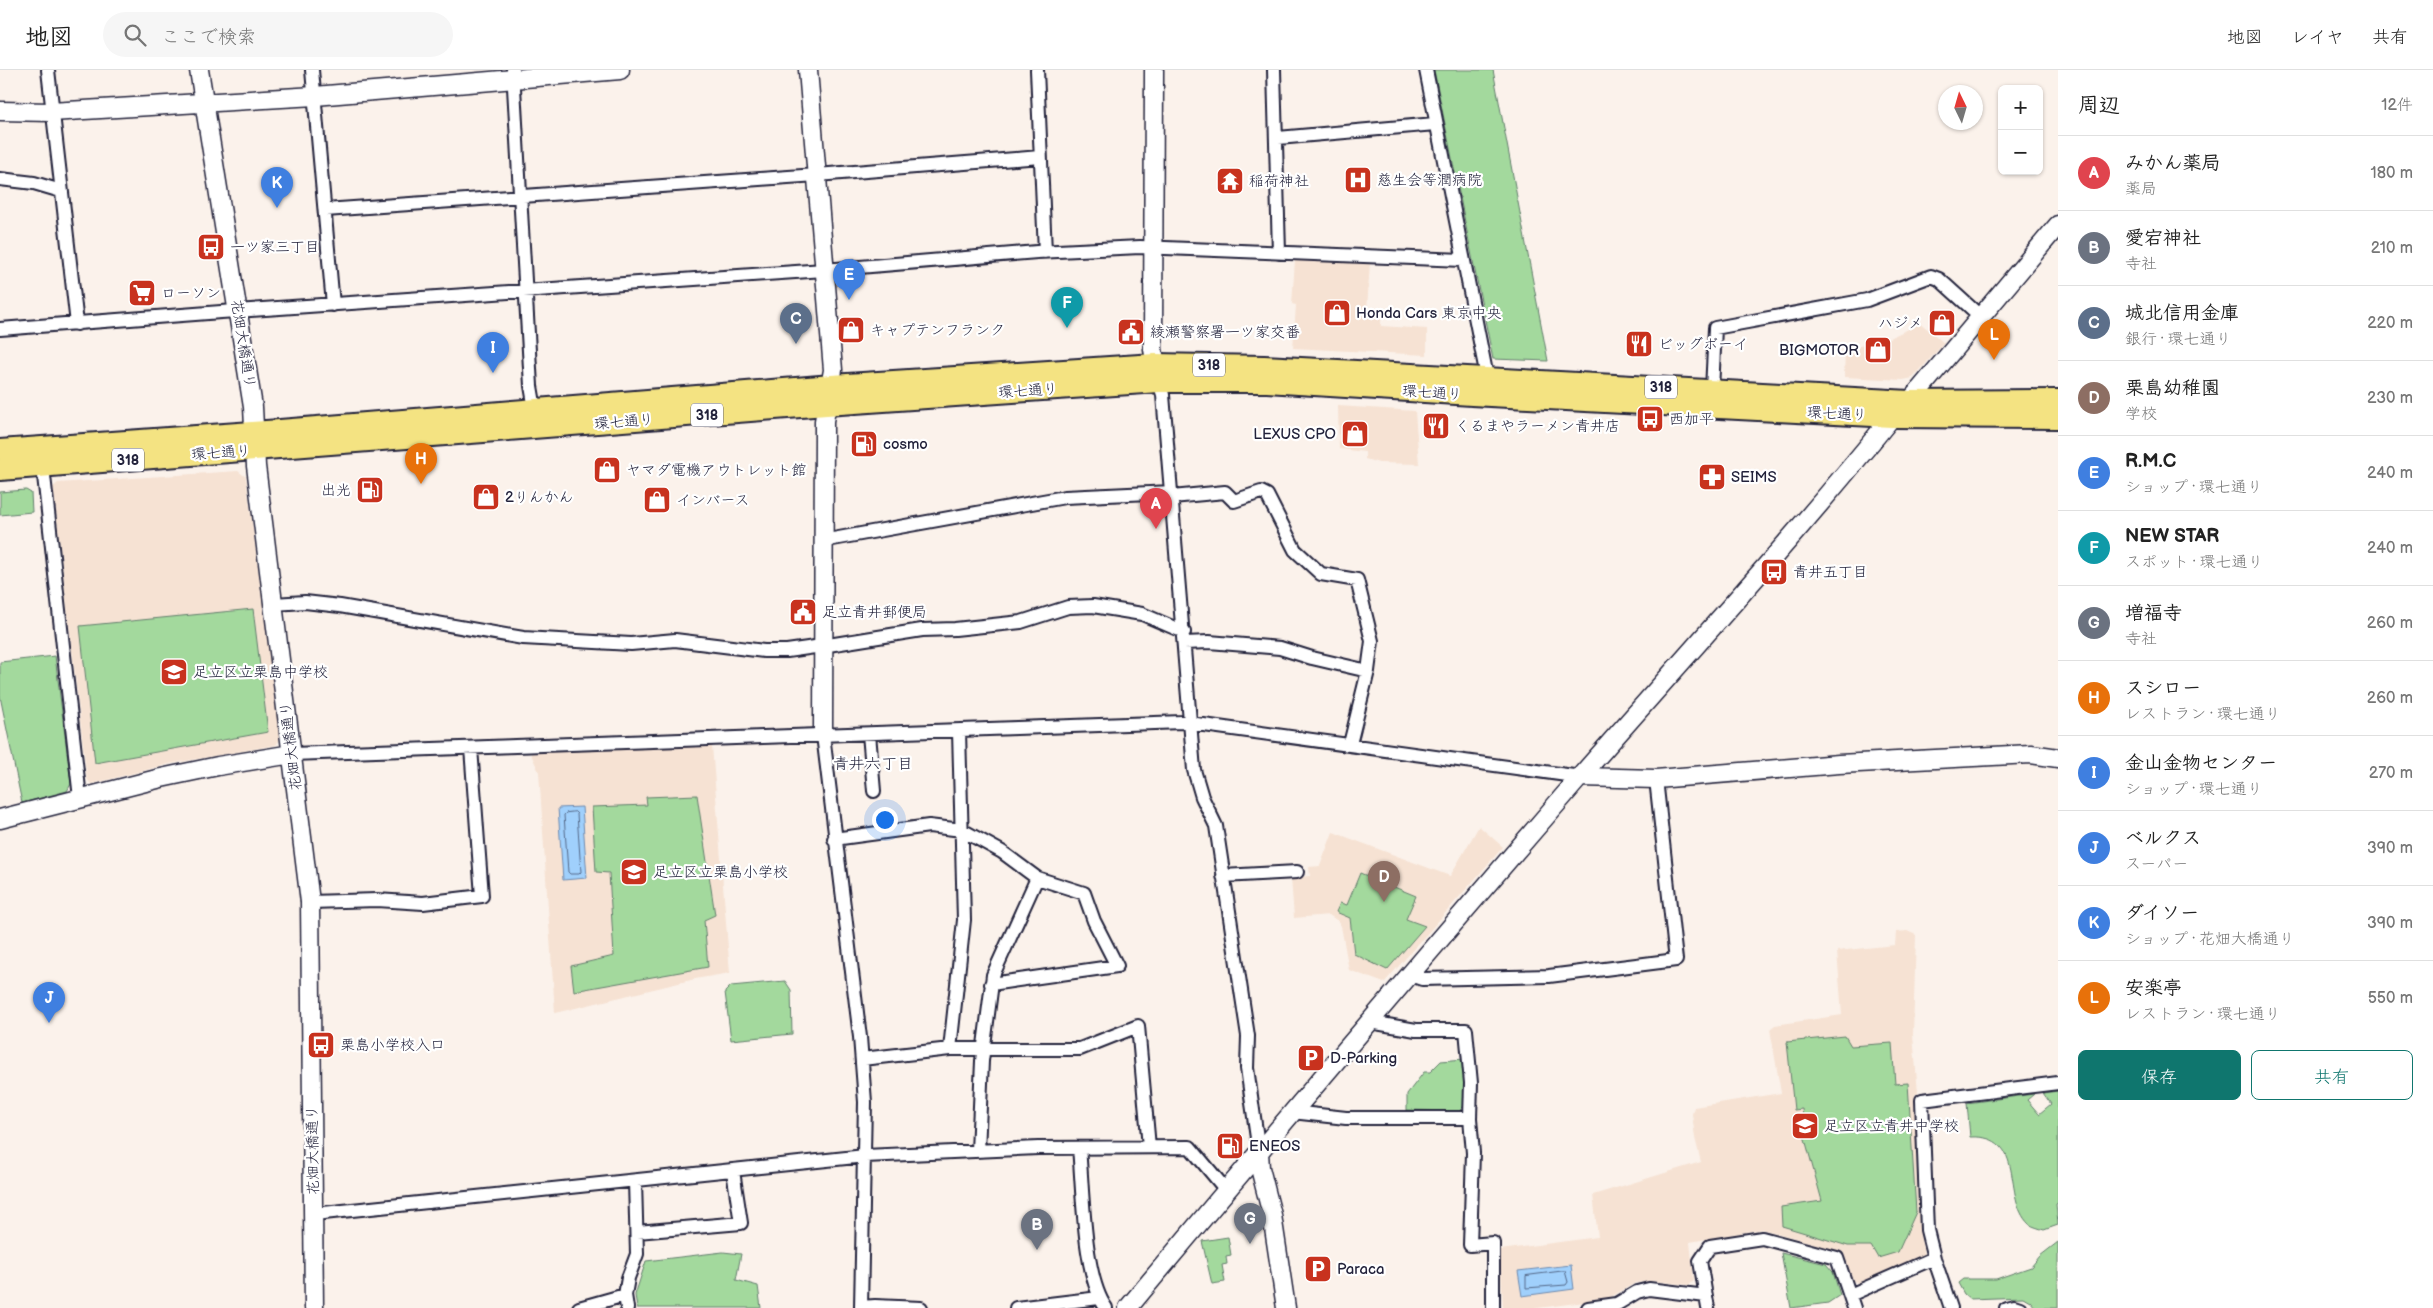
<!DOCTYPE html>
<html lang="ja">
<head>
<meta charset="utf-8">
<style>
  :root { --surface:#fff; --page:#f6f6f6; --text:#222; --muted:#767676; --line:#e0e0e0; --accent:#0f766e }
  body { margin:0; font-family:"Balsamiq Sans","Klee One",sans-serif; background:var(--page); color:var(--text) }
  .controls { position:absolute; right:15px; top:15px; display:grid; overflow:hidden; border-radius:8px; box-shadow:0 1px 4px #0004 }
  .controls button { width:45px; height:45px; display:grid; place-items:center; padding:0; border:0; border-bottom:1px solid var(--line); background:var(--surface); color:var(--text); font:25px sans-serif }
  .compass { position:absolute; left:1938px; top:15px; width:45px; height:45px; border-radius:50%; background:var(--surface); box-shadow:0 1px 4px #0004; rotate:355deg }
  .you { position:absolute; left:884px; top:749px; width:18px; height:18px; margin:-12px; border:4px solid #fff; border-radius:50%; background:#1a73e8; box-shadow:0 0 0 8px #1a73e833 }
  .badge { display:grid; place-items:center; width:32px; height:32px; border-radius:50%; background:var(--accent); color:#fff; font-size:16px; font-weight:700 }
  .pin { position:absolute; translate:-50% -41px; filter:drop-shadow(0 1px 2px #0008) }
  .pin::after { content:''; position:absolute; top:26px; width:18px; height:15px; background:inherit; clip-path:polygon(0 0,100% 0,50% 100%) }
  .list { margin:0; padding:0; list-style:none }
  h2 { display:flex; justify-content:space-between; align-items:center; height:65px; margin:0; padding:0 20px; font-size:21px }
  h2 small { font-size:16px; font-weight:400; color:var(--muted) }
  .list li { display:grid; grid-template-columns:32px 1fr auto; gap:15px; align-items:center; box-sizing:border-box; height:75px; padding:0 20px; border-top:1px solid var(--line) }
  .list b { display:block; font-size:19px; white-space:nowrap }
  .list p { margin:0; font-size:16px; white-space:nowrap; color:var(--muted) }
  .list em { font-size:16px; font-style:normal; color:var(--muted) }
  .actions { display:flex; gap:10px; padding:15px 20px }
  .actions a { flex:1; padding:11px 0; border:1px solid var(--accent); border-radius:8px; text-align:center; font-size:18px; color:var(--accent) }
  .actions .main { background:var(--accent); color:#fff }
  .icon { flex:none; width:28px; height:28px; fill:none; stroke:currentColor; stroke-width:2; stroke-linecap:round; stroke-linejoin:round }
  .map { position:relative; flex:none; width:2058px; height:1238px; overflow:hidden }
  header { display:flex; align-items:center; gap:30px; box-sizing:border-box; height:70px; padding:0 25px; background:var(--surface); border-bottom:1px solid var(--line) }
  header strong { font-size:24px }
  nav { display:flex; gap:28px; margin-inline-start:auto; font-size:18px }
  .search { width:350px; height:45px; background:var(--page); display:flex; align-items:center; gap:12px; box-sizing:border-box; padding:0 18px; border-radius:28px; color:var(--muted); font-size:19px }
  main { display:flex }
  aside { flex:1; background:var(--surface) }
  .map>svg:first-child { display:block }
</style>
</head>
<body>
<header>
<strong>地図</strong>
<div class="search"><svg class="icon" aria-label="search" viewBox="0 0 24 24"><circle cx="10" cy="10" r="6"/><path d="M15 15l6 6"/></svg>ここで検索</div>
<nav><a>地図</a><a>レイヤ</a><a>共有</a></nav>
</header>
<main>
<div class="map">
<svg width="2058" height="1238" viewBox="0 0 2058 1238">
  <rect width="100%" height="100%" fill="#fbf2eb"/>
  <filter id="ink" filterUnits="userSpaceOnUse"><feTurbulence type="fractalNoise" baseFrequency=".02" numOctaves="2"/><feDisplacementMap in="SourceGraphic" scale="10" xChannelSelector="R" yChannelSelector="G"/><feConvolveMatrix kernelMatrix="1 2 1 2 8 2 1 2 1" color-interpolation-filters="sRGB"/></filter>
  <g filter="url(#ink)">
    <path fill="#f6e2d3" d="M 1295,190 L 1370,192 L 1367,240 L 1381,241 L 1381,256 L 1427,259 L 1427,285 L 1293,278 L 1296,235 L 1292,234 Z
      M 1918,251 L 1944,273 L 1913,308 L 1903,310 L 1844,307 L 1845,280 L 1889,268 L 1913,257 Z
      M 1338,336 L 1415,341 L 1419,394 L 1379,393 L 1365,389 L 1365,382 L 1339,379 Z
      M 238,401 L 246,407 L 281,668 L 276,675 L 169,694 L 91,714 L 87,709 L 53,417 L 58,413 Z
      M 712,676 L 730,903 L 695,909 L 555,943 L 539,702 L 530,682 Z
      M 1479,756 L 1503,777 L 1384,913 L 1349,900 L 1341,856 L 1338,851 L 1329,845 L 1294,848 L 1291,808 L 1310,806 L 1309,797 L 1320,796 L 1333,762 L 1450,806 Z
      M 1907,861 L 1916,865 L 1913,965 L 1918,1023 L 1915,1024 L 1920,1164 L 1924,1185 L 1859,1213 L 1853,1211 L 1843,1182 L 1762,1159 L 1690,1172 L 1694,1210 L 1689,1215 L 1654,1211 L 1635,1213 L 1607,1229 L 1538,1238 L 1503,1238 L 1500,1180 L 1598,1167 L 1593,1125 L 1701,1092 L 1695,1068 L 1692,1044 L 1694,1037 L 1781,1023 L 1770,959 L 1775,955 L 1842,945 L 1837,881 L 1895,875 L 1896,862 Z"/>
    <path fill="#a3d99d" stroke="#627e6c" d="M 1434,0 L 1493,0 L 1548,291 L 1493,289 Z
      M 26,420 L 31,423 L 32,442 L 0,445 L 0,422 Z
      M 253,539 L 268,662 L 95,693 L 80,556 Z
      M 55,586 L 71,714 L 67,721 L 22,733 L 0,626 L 0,592 Z
      M 697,725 L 715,845 L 704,850 L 708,897 L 574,921 L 571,896 L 614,886 L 609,803 L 596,802 L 592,737 L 647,735 L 646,727 Z
      M 1360,803 L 1416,826 L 1406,849 L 1425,856 L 1387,900 L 1354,884 L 1350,848 L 1336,842 L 1340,833 L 1347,835 Z
      M 785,911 L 791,920 L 792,964 L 731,970 L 725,922 L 731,916 Z
      M 1845,966 L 1851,976 L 1892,973 L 1895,1014 L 1908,1013 L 1916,1142 L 1898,1182 L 1878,1188 L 1871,1176 L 1848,1176 L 1782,1156 L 1781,1137 L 1822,1131 L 1802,1058 L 1804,1056 L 1802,1039 L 1794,1040 L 1787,972 Z
      M 1464,989 L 1465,1035 L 1459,1041 L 1407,1040 L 1407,1024 L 1424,1002 L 1430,1002 L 1441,991 Z
      M 2058,1021 L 2058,1133 L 2056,1134 L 2058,1155 L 2044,1160 C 2039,1158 2033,1157 2029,1154 C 2001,1127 2028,1064 1970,1067 L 1967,1033 L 2034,1024 L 2027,1030 L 2039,1044 L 2051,1034 L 2043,1023 Z
      M 1228,1167 L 1231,1185 L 1226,1186 L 1227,1194 L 1222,1195 L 1225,1212 L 1212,1214 L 1202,1171 Z
      M 2058,1172 L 2058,1238 L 2036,1238 L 2030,1231 L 2023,1227 L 1970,1229 L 1964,1224 L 1958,1213 L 1963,1209 L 1996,1209 L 2031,1197 L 2040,1186 Z
      M 723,1182 L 741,1184 L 736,1210 L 758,1216 L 761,1238 L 637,1238 L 635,1225 L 646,1191 Z
      M 1781,1183 L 1826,1194 L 1833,1202 L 1840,1225 L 1828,1233 L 1791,1238 Z"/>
    <path fill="#a0d0fc" stroke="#6e8aaf" d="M 582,737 L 587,808 L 563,810 L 558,738 Z
      M 1571,1195 L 1574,1219 L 1522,1226 L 1518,1201 Z"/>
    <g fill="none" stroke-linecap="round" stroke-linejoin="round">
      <path stroke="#546888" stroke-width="1" d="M 575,742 L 577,744 L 581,802 L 579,804 L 570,804 L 568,802 L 564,745 L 566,743 Z
        M 1565,1201 L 1568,1212 L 1566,1215 L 1526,1218 L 1526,1206 Z"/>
      <g stroke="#22223b" stroke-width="16">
        <path id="street" d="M 48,0 L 77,254
          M 312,0 L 333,235
          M 513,0 L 531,316 L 535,339
          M 1037,0 L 1045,182
          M 1274,0 L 1279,183
          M 1426,0 L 1487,307
          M 1278,68 L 1435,54
          M 0,109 L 34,113 L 61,121
          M 325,140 L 817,105 L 1040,87
          M 0,259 L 221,242 L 824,200 L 1037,182 L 1140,177 L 1463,190
          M 1159,312 L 1163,325 L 1194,700 L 1202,727 L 1216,756 L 1248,966 L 1247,998 L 1259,1082
          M 1712,320 L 1715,258 L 1867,230 L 1931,206 L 1939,209 L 1981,247
          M 43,397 L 80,728
          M 1172,427 L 1225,422 L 1234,431 L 1261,422 L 1267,425 L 1295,480 L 1321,504 L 1357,510 L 1372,571 L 1368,601 L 1350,674
          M 822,471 L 1065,427 L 1171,422
          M 274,534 L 305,532 L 340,536 L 523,568 L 631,574 L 675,570 L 764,581 L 787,581 L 822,576 L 922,560 L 955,559 L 1021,552 L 1068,537 L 1093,536 L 1142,544 L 1184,562
          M 1184,573 L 1209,572 L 1280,578 L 1312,588 L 1368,601
          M 869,664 L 874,721
          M 823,665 L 860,967 L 865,1032 L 861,1238
          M 292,684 L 1182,652 L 1581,707
          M 834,769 L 929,756 L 962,760 L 1002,782 L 1037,808 L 1084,823 L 1094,851 L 1117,896 L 991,914
          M 1223,806 L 1297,802
          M 310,832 L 377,830 L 423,833 L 482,826 L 471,678
          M 1410,905 L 1422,909 L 1549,906 L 1676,890 L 1656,709
          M 1370,952 L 1416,960 L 1466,960 L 1471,1013 L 1470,1048 L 1473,1083 L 1470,1175 L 1493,1173 L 1493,1238
          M 950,979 L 1080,979 L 1138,956 L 1149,1077
          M 862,989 L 950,979 L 964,850 L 959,661
          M 1292,1042 L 1346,1048 L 1470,1048
          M 1079,1078 C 1083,1119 1083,1206 1106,1238
          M 978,1081 L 982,991 L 993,905 L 1037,808
          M 314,1144 L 865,1086 L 1038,1078 L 1190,1077 L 1226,1120
          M 637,1162 L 741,1153 L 733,1101
          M 1850,1225 L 1934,1188
          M 861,1237 L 875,1236 L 921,1238
          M 579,1238 L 625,1225
          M 627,1238 L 625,1225 L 628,1208 L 637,1184 L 635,1111
          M 1016,1238 L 1099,1228
          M 1588,1238 L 1617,1234 L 1637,1222 L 1649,1219 L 1706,1226
          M 1708,1238 L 1700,1191 L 1710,1176 L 1762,1168 L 1837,1188 L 1854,1238
          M 1951,1238 L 1934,1188 L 1927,1160 L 1922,1030 L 2058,1013
          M 2006,1238 L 2014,1236 L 2020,1238"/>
      </g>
      <g stroke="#22223b" stroke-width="21">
        <path id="secondary" d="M 199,0 L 253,337 L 256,396 L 310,832 L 314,1238
          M 808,0 L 833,300 L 824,351 L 823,665
          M 1154,0 L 1153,279 L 1158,307
          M 0,41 L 51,42 L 315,26 L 620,0
          M 1581,707 L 1656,709 L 1839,694 L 2031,684 L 2058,688
          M 0,749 L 161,708 L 218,696 L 292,684
          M 1259,1082 L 1260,1098 L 1272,1145 L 1286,1238
          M 1128,1238 C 1276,1060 1427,884 1579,708 C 1684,588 1792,470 1892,347 L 1910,331 L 2058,155"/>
      </g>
      <g stroke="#22223b" stroke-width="24">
        <path id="primary" d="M 0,380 L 280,360 L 832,315 L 1155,294 L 1264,296 L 1910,331 L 2058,330
          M 0,400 L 826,335 L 1159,312 L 1267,312 L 1472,325 L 1892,347 L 2058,348"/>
      </g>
      <use href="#street" stroke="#fff" stroke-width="12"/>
      <use href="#secondary" stroke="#fff" stroke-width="18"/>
      <use href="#primary" stroke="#f4e382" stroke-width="20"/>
    </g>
  </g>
  <defs>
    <g id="hospital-square" transform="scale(1.4375)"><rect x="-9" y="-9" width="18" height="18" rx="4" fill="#c8321e" stroke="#fff"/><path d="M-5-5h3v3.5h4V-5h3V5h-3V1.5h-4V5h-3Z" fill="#fff"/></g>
    <g id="temple-square" transform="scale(1.4375)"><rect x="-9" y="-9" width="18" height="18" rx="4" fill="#c8321e" stroke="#fff"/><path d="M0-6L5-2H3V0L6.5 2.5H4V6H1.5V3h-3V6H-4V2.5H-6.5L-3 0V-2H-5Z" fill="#fff"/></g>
    <g id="bus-square" transform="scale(1.4375)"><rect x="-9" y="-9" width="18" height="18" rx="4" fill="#c8321e" stroke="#fff"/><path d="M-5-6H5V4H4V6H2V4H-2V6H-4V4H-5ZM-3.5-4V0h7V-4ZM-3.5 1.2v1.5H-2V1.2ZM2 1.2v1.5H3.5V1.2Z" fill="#fff"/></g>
    <g id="supermarket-square" transform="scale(1.4375)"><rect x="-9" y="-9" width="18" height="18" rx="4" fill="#c8321e" stroke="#fff"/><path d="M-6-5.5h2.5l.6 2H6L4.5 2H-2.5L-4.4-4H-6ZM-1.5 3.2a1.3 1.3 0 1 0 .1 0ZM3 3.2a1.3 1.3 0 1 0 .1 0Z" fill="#fff"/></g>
    <g id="shop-square" transform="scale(1.4375)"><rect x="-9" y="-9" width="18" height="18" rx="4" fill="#c8321e" stroke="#fff"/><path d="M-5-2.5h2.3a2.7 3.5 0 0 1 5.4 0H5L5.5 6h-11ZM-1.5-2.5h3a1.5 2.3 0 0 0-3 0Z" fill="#fff"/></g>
    <g id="civic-square" transform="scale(1.4375)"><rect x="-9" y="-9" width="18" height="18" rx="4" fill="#c8321e" stroke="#fff"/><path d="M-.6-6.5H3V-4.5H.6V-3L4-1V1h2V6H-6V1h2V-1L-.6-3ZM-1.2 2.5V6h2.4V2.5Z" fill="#fff"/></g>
    <g id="restaurant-square" transform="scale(1.4375)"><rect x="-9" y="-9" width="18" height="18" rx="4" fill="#c8321e" stroke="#fff"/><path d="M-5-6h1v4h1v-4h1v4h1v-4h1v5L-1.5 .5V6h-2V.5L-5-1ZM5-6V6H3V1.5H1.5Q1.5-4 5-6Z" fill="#fff"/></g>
    <g id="fuel-square" transform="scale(1.4375)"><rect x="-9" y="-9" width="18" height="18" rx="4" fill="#c8321e" stroke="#fff"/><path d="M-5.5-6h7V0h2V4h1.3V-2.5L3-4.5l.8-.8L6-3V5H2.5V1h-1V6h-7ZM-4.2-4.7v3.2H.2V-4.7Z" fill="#fff"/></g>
    <g id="pharmacy-square" transform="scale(1.4375)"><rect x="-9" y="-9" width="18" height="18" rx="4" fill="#c8321e" stroke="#fff"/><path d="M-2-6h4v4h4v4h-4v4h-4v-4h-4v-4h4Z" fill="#fff"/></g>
    <g id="school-square" transform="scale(1.4375)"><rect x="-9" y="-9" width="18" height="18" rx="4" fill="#c8321e" stroke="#fff"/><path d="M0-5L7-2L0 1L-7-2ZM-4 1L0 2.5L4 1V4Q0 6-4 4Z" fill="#fff"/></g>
    <g id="parking-square" transform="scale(1.4375)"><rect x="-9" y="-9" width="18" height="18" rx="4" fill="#c8321e" stroke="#fff"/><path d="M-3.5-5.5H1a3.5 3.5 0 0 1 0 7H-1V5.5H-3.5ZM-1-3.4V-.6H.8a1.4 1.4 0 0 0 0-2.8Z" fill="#fff"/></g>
  </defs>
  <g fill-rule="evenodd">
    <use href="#hospital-square" x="1358" y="110"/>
    <use href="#temple-square" x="1230" y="111"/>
    <use href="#bus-square" x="211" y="177"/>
    <use href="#supermarket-square" x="142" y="223"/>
    <use href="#shop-square" x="1337" y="243"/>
    <use href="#shop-square" x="1942" y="253"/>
    <use href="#shop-square" x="851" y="260"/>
    <use href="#civic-square" x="1131" y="262"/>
    <use href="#restaurant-square" x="1639" y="274"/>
    <use href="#shop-square" x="1878" y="280"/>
    <use href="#bus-square" x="1650" y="349"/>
    <use href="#restaurant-square" x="1436" y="356"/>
    <use href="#shop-square" x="1355" y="364"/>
    <use href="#fuel-square" x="864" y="374"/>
    <use href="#shop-square" x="607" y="400"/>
    <use href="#pharmacy-square" x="1712" y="407"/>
    <use href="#fuel-square" x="370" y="420"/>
    <use href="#shop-square" x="486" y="427"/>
    <use href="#shop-square" x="657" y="430"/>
    <use href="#bus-square" x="1774" y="502"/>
    <use href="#civic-square" x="803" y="542"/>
    <use href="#school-square" x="174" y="602"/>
    <use href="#school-square" x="634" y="802"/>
    <use href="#bus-square" x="321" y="975"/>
    <use href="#parking-square" x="1311" y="988"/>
    <use href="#school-square" x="1805" y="1056"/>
    <use href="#fuel-square" x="1230" y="1076"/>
    <use href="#parking-square" x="1318" y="1199"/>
  </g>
  <g text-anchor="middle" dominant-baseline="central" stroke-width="4.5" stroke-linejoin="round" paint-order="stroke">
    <g fill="#fff" stroke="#646476" stroke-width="1">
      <rect x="1193" y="283.5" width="32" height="23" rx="4"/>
      <rect x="1645" y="305.5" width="32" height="23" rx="4"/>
      <rect x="691" y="333.5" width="32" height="23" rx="4"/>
      <rect x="112" y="378.5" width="32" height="23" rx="4"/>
    </g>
    <g font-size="14" font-weight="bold" fill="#22223b">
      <text x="1209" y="295">318</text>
      <text x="1661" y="317">318</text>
      <text x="707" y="345">318</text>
      <text x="128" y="390">318</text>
    </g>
    <g font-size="15" fill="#22223b" stroke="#fff" text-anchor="start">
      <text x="1377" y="110">慈生会等潤病院</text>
      <text x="1249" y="111">稲荷神社</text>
      <text x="230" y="177">一ツ家三丁目</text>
      <text x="161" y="223">ローソン</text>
      <text x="1356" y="243">Honda Cars 東京中央</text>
      <text x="1923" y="253" text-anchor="end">ハジメ</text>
      <text x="870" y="260">キャプテンフランク</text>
      <text x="1150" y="262">綾瀬警察署一ツ家交番</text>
      <text x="1658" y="274">ビッグボーイ</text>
      <text x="1859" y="280" text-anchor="end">BIGMOTOR</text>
      <text x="1669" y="349">西加平</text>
      <text x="1455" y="356">くるまやラーメン青井店</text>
      <text x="1336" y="364" text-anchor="end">LEXUS CPO</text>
      <text x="883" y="374">cosmo</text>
      <text x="626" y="400">ヤマダ電機アウトレット館</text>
      <text x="1731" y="407">SEIMS</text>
      <text x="351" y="420" text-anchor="end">出光</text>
      <text x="505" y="427">2りんかん</text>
      <text x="676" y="430">インバース</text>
      <text x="1793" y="502">青井五丁目</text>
      <text x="822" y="542">足立青井郵便局</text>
      <text x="193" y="602">足立区立栗島中学校</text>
      <text x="653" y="802">足立区立栗島小学校</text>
      <text x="340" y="975">栗島小学校入口</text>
      <text x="1330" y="988">D-Parking</text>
      <text x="1824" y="1056">足立区立青井中学校</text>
      <text x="1249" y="1076">ENEOS</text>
      <text x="1337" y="1199">Paraca</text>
    </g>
    <g font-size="15" fill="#22223b" stroke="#fff">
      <text transform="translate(243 274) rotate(81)">花畑大橋通り</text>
      <text transform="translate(1028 321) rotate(-4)">環七通り</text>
      <text transform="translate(1432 323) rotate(4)">環七通り</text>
      <text transform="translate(1837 344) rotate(3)">環七通り</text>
      <text transform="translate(624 352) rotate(-5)">環七通り</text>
      <text transform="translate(221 383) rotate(-4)">環七通り</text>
      <text transform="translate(291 676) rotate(-97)">花畑大橋通り</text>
      <text transform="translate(313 1080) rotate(-91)">花畑大橋通り</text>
    </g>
    <g font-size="16" fill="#22223b" stroke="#fff">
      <text x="873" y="694">青井六丁目</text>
    </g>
  </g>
</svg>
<div class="controls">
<button>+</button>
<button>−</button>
</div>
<svg class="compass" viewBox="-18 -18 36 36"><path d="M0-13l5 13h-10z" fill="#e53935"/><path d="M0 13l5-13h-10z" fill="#767676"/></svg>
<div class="you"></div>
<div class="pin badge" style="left:1156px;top:459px;background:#e0444e">A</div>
<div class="pin badge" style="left:1037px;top:1180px;background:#6b7280">B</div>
<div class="pin badge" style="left:796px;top:274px;background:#5c6f8a">C</div>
<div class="pin badge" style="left:1384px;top:832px;background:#8d6e63">D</div>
<div class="pin badge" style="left:849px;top:230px;background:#3f7fe0">E</div>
<div class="pin badge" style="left:1067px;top:258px;background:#0f9aa8">F</div>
<div class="pin badge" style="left:1250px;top:1174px;background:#6b7280">G</div>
<div class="pin badge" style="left:421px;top:414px;background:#e8710a">H</div>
<div class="pin badge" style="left:493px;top:303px;background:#3f7fe0">I</div>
<div class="pin badge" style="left:49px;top:953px;background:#3f7fe0">J</div>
<div class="pin badge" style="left:277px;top:138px;background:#3f7fe0">K</div>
<div class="pin badge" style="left:1994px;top:290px;background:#e8710a">L</div>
</div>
<aside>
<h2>周辺<small>12件</small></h2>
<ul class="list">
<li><span class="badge" style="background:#e0444e">A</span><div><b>みかん薬局</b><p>薬局</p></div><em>180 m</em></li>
<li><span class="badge" style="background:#6b7280">B</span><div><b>愛宕神社</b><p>寺社</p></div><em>210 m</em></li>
<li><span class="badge" style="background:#5c6f8a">C</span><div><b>城北信用金庫</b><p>銀行 · 環七通り</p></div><em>220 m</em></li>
<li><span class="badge" style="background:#8d6e63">D</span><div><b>栗島幼稚園</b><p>学校</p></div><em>230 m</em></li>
<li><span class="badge" style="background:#3f7fe0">E</span><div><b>R.M.C</b><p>ショップ · 環七通り</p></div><em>240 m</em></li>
<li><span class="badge" style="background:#0f9aa8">F</span><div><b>NEW STAR</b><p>スポット · 環七通り</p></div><em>240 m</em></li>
<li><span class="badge" style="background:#6b7280">G</span><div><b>増福寺</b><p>寺社</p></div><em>260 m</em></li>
<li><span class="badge" style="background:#e8710a">H</span><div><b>スシロー</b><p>レストラン · 環七通り</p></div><em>260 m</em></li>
<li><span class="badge" style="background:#3f7fe0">I</span><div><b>金山金物センター</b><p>ショップ · 環七通り</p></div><em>270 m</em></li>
<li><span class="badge" style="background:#3f7fe0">J</span><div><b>ベルクス</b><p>スーパー</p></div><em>390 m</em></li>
<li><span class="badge" style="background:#3f7fe0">K</span><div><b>ダイソー</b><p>ショップ · 花畑大橋通り</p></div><em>390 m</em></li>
<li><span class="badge" style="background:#e8710a">L</span><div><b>安楽亭</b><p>レストラン · 環七通り</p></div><em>550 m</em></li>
</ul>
<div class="actions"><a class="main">保存</a><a>共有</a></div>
</aside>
</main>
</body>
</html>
